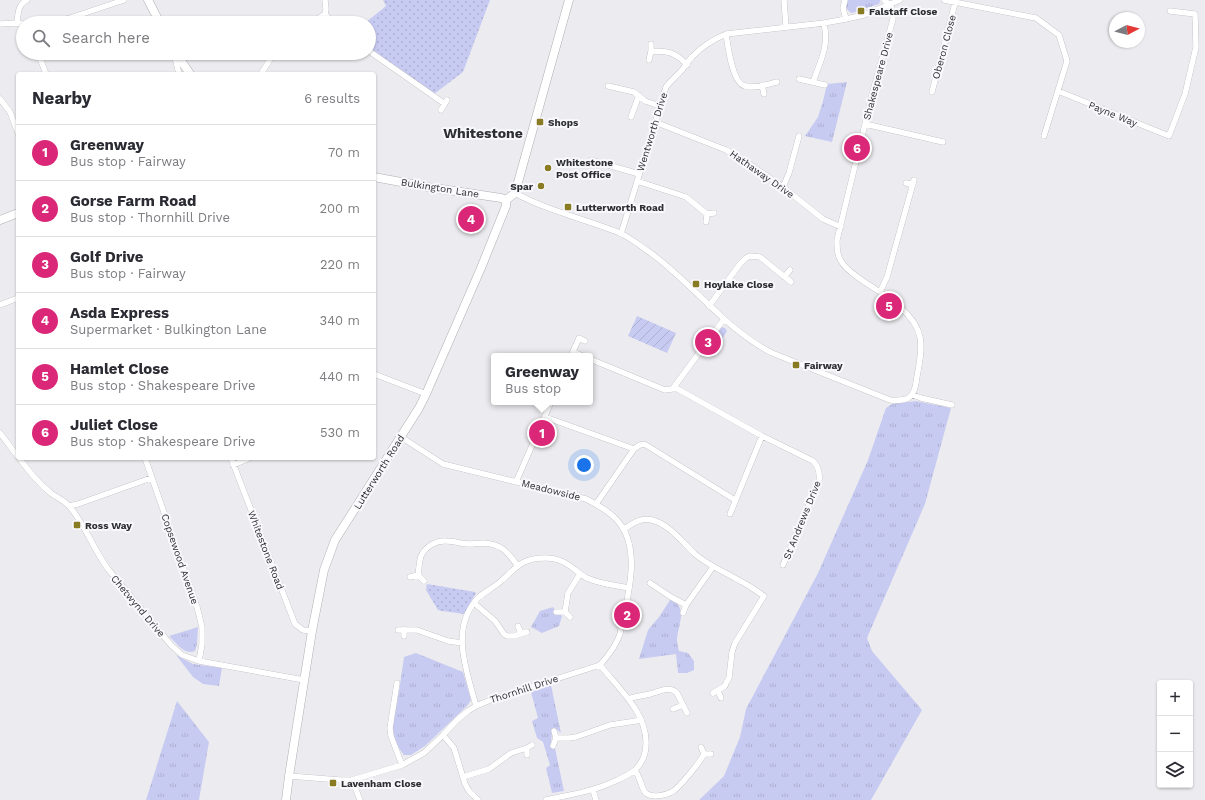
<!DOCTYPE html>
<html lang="en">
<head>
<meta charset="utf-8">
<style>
  :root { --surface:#fff; --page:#f2f2f3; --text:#2b2b33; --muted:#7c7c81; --line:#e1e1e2; --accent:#db2777 }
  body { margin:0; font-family:"Work Sans",sans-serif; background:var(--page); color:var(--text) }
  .controls { position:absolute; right:12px; bottom:12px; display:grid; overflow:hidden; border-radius:4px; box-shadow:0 1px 3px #0004 }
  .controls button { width:36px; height:36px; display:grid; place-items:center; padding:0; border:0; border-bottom:1px solid var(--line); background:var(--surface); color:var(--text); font:20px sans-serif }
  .compass { position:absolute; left:1109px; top:12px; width:36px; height:36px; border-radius:50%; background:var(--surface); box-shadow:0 1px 3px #0004; rotate:83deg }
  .you { position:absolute; left:584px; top:465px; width:14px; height:14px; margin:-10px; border:3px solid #fff; border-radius:50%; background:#1a73e8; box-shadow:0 0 0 6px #1a73e833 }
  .badge { display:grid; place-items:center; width:26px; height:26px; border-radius:50%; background:var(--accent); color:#fff; font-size:13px; font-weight:700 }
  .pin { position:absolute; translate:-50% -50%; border:2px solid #fff; box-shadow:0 1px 4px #0006 }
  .popup { position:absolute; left:491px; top:353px; width:102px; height:52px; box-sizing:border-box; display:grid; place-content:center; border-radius:4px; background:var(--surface); filter:drop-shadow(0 1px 3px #0005); font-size:13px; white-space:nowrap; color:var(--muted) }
  .popup b { font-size:15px; color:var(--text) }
  .popup::after { content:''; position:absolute; left:50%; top:100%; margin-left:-8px; border:8px solid transparent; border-top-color:var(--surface) }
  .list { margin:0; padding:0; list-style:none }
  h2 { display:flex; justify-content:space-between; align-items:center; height:52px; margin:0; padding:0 16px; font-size:17px }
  h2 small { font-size:13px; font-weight:400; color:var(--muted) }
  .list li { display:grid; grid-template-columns:26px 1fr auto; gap:12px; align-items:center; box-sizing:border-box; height:56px; padding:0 16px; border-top:1px solid var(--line) }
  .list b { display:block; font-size:15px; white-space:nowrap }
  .list p { margin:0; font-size:13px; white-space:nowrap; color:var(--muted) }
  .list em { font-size:13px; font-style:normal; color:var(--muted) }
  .icon { flex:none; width:22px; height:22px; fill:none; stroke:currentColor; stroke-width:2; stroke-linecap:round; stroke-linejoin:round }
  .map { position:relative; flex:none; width:1205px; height:800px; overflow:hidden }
  .search { position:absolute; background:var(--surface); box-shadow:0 1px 3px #0004; left:16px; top:16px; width:360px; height:44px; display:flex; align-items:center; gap:10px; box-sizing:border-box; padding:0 14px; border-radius:22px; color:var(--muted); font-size:15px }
  .panel { position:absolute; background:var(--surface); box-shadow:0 1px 3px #0004; left:16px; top:72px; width:360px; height:388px; border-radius:4px }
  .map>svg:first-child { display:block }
</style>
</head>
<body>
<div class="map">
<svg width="1205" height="800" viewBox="0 0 1205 800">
  <defs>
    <pattern id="grass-tufts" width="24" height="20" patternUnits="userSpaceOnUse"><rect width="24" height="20" fill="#c8cbf1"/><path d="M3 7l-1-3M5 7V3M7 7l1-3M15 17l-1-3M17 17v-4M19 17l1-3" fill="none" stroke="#acafcf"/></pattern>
    <pattern id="park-dots" width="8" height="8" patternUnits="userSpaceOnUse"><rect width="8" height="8" fill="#c8cbf1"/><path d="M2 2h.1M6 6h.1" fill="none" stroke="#acafcf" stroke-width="1.8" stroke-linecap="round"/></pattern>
    <pattern id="garden-furrows" width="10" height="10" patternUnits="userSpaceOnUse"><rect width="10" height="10" fill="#c8cbf1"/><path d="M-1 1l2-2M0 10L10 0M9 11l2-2" fill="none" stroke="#acafcf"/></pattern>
  </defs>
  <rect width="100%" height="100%" fill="#ececf0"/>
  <path fill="url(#grass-tufts)" d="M 848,0 L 880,0 L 880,1 L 879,4 L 852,13 C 846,10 844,6 848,0 Z
    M 847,82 L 832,142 L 805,136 L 818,117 L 823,101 L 827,84 Z
    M 721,327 L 725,328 L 727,331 L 714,352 L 708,347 Z
    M 916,401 L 951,408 L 925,504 L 867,638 L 872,651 L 922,710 L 871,800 L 699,800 L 724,776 L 740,737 L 746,709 L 818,573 L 868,460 L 886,408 L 892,404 Z
    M 670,600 C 689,606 678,625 677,639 C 677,643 678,647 679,651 L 688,653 L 694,661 L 694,670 L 687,673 L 678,673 L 676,654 L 639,659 L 648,630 L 659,617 Z
    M 553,607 L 556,612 L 562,616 L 559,626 L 542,633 L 531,627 L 540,611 Z
    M 198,627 L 197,644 L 195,651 C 184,656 176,642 169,636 Z
    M 416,653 L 463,672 L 471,700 L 467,706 L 425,746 L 411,755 L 404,755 C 399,749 394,740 393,732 C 392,721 396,709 398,698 C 400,684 402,671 404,657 Z
    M 176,655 L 193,664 L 222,668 L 219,686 L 203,684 L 193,677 Z
    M 551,685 L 561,733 L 556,729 L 552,731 L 551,745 L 555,748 L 564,791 L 552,793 L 546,768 L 550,765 L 543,742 L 537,738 L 532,721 L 538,718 L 531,692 Z
    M 177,701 L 209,742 L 199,800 L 146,800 Z"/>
  <path fill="url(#park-dots)" d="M 383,0 L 490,0 L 463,72 L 434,94 L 369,48 L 369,23 L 365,23 L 386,6 Z
    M 427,584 L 475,592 L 476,593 L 464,614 L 442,611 L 438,610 L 426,590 Z"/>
  <path fill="url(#garden-furrows)" d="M 637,316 L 676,333 L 667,353 L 628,336 Z"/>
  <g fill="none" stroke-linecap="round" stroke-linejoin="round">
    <g stroke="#afafb3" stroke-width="6">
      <path id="street" d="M 784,0 L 786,27
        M 845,0 L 843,8 L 846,19
        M 944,0 L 1036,18 L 1059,35 L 1067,61 L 1044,136
        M 325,14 L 333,23
        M 17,23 C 18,14 18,4 27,0
        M 51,23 L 70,18 L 124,0
        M 311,23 L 325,14 L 326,9 L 325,0
        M 0,24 L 17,23 L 23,24
        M 726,34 C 728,46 732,83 745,86 C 755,89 768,84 777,82
        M 369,51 L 445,104
        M 651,51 C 667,51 676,52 687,65
        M 38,53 L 46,74
        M 174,53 L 179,74
        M 649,60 L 651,51 L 651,44
        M 261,74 L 274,53
        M 799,79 L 825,85
        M 813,82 C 821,59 829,47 824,23
        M 762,85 L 764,94
        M 608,86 L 634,92 L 645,101 L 660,106
        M 1058,91 L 1169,136 L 1185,94 L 1196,47 L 1195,14 L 1170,11
        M 932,92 L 955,3
        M 0,99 L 10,112 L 18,133
        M 441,110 L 447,100
        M 631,117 L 639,95
        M 655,122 L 726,150 L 742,159 L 783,187 L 823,219 L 841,227
        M 865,124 L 943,142
        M 591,160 L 639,174
        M 637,181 L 686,197 L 707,214
        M 906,183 L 913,185
        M 783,187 L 789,173 L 799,136
        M 515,193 C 548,211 585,219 620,233 C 629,237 639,245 648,251 C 692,282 723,328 772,353 L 890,400 C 906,401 913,400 916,383 C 918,368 923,352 920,337 C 915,312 883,294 863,281 C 855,275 846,270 841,261 C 837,254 837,248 837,240 L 873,91 L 893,19 C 893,8 893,7 884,0
        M 706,222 L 707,214 L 714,213
        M 621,234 L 666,87 C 670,81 676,77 681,71 C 685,67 688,61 692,57 C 702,46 712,40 726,34 L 824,23 L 846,19 L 864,15 L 900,0
        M 784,277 L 790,270
        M 880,292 L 887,277 L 914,180
        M 0,305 L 18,298
        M 709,306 L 740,264 L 746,258 L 750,256 L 760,257 L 791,282
        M 573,352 L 583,356
        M 571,356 L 579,338 L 585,341
        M 590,359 L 665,390 L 672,389 L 674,387 L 724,319
        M 374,374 L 426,394
        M 674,387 L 762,436 L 813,461 C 819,467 820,473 819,481 L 783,565
        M 913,395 L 921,398 L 952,405
        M 545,417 L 634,449
        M 0,433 L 18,457
        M 19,458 C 29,471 39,484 52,494 C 58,498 65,501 70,507 C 85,525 94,550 108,569 L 171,645 L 182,655 L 199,661 L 304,680
        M 145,458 L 197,607 L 202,627 L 202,644 L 199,661
        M 231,458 L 295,624 L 303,630 L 312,631
        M 233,465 L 250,458
        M 516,482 L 551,402
        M 596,504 L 634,449 C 638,446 641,443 646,445 L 735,500
        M 69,506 L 78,504 L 151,478
        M 730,514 L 762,436
        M 624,529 C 632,524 641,517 652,520 C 669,524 683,543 695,554 C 709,566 725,572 740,581 C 749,585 756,591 764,596 L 735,643 L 732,652 L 729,678 L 726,683 L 725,686 L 713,693
        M 418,575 C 419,569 419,562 421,556 C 425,547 436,540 446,541 C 454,541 462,544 470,544 C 474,544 479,543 483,543 C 501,544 507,551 517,565
        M 410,577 L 418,575 L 424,581
        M 650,583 L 671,597 L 686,605
        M 474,603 L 495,621 L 504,634 L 507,636 L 514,636 L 527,632
        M 556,612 L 565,612 L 570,617
        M 565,612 L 568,593 L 580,574
        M 683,613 L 686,605 L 713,567
        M 518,626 L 521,634
        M 398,630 L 417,630 L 448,641 L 462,643
        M 404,636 L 404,629
        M 397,683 L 390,728 L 391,736 L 402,765
        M 718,691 L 721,698
        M 628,699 C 635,696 642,696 650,694 C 659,692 669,685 677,693 L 687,713
        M 476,706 C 467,671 449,629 478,598 C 484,592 493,588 500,582 C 516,568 522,557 547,558 C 554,558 563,561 570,566 C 576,570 580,575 587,578 C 600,584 615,585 629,588
        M 673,709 L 683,705
        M 443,735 L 454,748 L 465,784 L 469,791 L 478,800
        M 556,738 L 569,738 L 576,737 L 610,725 L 636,721 L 641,719
        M 553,746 L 556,738 L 554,731
        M 701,747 L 704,754 L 711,754
        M 527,755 L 527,748 L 532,745
        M 635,770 C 636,772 638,775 639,778 C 642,784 642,791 647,794 C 653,798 666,795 672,792 C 679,788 700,762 704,754
        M 289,776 L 340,780 L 352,780 L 402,765 L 424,753 L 443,735 L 457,720 L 468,711 L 476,706 L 493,699 L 600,665 C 609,655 616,646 620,634 C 627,599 644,546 615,518 C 607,510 596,504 586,499 L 443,464 L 401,437
        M 463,777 L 489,769 L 511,753 L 527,748
        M 352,780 L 360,800
        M 593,790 L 596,800
        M 546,800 C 562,796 578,794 594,789 C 605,786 626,777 635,770 C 652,754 647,728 636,710 C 626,694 612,680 600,665"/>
    </g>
    <g stroke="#afafb3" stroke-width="9">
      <path id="secondary" d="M 148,0 L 160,23
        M 176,53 L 190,74
        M 374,177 L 428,187 L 501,198 L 506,200
        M 506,200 L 515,193 L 569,0
        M 0,220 L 18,213
        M 286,800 L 289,776 L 312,631 L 324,570 L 335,540 L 419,408 L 426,394 L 481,268 L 506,206 L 506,200"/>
    </g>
    <use href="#street" stroke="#fff" stroke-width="5.5"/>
    <use href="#secondary" stroke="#fff" stroke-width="8"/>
  </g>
  <g fill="#887b21" stroke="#f9f9fd" stroke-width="1.5">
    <rect x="857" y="7" width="8" height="8" rx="2"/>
    <rect x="536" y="118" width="8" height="8" rx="2"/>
    <circle cx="548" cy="168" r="4"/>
    <circle cx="541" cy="186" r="4"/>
    <rect x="564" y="203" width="8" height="8" rx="2"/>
    <rect x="692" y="280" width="8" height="8" rx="2"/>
    <rect x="792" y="361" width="8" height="8" rx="2"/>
    <rect x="73" y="521" width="8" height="8" rx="2"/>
    <rect x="329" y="779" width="8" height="8" rx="2"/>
  </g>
  <g text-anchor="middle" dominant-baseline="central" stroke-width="4" stroke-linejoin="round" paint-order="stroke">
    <g font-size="10" font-weight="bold" fill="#2e2f30" stroke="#f9f9fd" text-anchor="start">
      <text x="869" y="11">Falstaff Close</text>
      <text x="548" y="122">Shops</text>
      <text x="556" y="162">Whitestone<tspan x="556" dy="12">Post Office</tspan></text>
      <text x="533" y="186" text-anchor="end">Spar</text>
      <text x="576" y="207">Lutterworth Road</text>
      <text x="704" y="284">Hoylake Close</text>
      <text x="804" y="365">Fairway</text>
      <text x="85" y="525">Ross Way</text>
      <text x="341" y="783">Lavenham Close</text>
    </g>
    <g font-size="10" fill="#2e2f30" stroke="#f9f9fd">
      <text transform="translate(944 47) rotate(-75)">Oberon Close</text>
      <text transform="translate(878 76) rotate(-75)">Shakespeare Drive</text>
      <text transform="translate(1113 114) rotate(22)">Payne Way</text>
      <text transform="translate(652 132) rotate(-73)">Wentworth Drive</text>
      <text transform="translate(762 174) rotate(35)">Hathaway Drive</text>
      <text transform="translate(440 188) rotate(9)">Bulkington Lane</text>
      <text transform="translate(379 472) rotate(-58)">Lutterworth Road</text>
      <text transform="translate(551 490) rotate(14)">Meadowside</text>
      <text transform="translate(802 520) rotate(-68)">St Andrews Drive</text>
      <text transform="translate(266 550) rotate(69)">Whitestone Road</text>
      <text transform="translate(180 559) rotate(71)">Copsewood Avenue</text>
      <text transform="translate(138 606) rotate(50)">Chetwynd Drive</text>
      <text transform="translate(524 689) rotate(-18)">Thornhill Drive</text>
    </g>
    <g font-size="14" font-weight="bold" fill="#2e2f30" stroke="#f9f9fd">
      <text x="483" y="133">Whitestone</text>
    </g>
  </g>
</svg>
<div class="controls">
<button>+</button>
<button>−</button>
<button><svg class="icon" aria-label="layers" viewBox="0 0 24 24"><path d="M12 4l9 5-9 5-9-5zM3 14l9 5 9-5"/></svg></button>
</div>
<svg class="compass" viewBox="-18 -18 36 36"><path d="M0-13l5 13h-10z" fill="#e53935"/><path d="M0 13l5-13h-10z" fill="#7c7c81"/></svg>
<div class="you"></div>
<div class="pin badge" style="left:542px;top:433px">1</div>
<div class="popup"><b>Greenway</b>Bus stop</div>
<div class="pin badge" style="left:627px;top:615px">2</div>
<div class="pin badge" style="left:708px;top:342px">3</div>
<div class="pin badge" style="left:471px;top:219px">4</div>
<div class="pin badge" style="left:889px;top:306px">5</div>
<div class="pin badge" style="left:857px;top:148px">6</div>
<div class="search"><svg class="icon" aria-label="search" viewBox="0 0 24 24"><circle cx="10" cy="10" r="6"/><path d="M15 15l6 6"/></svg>Search here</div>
<section class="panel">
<h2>Nearby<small>6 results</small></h2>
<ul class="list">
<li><span class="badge">1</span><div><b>Greenway</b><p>Bus stop · Fairway</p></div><em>70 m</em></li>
<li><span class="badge">2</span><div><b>Gorse Farm Road</b><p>Bus stop · Thornhill Drive</p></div><em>200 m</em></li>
<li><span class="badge">3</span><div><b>Golf Drive</b><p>Bus stop · Fairway</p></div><em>220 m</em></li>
<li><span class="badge">4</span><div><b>Asda Express</b><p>Supermarket · Bulkington Lane</p></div><em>340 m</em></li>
<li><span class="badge">5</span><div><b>Hamlet Close</b><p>Bus stop · Shakespeare Drive</p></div><em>440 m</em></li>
<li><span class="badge">6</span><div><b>Juliet Close</b><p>Bus stop · Shakespeare Drive</p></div><em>530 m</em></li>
</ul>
</section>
</div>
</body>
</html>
